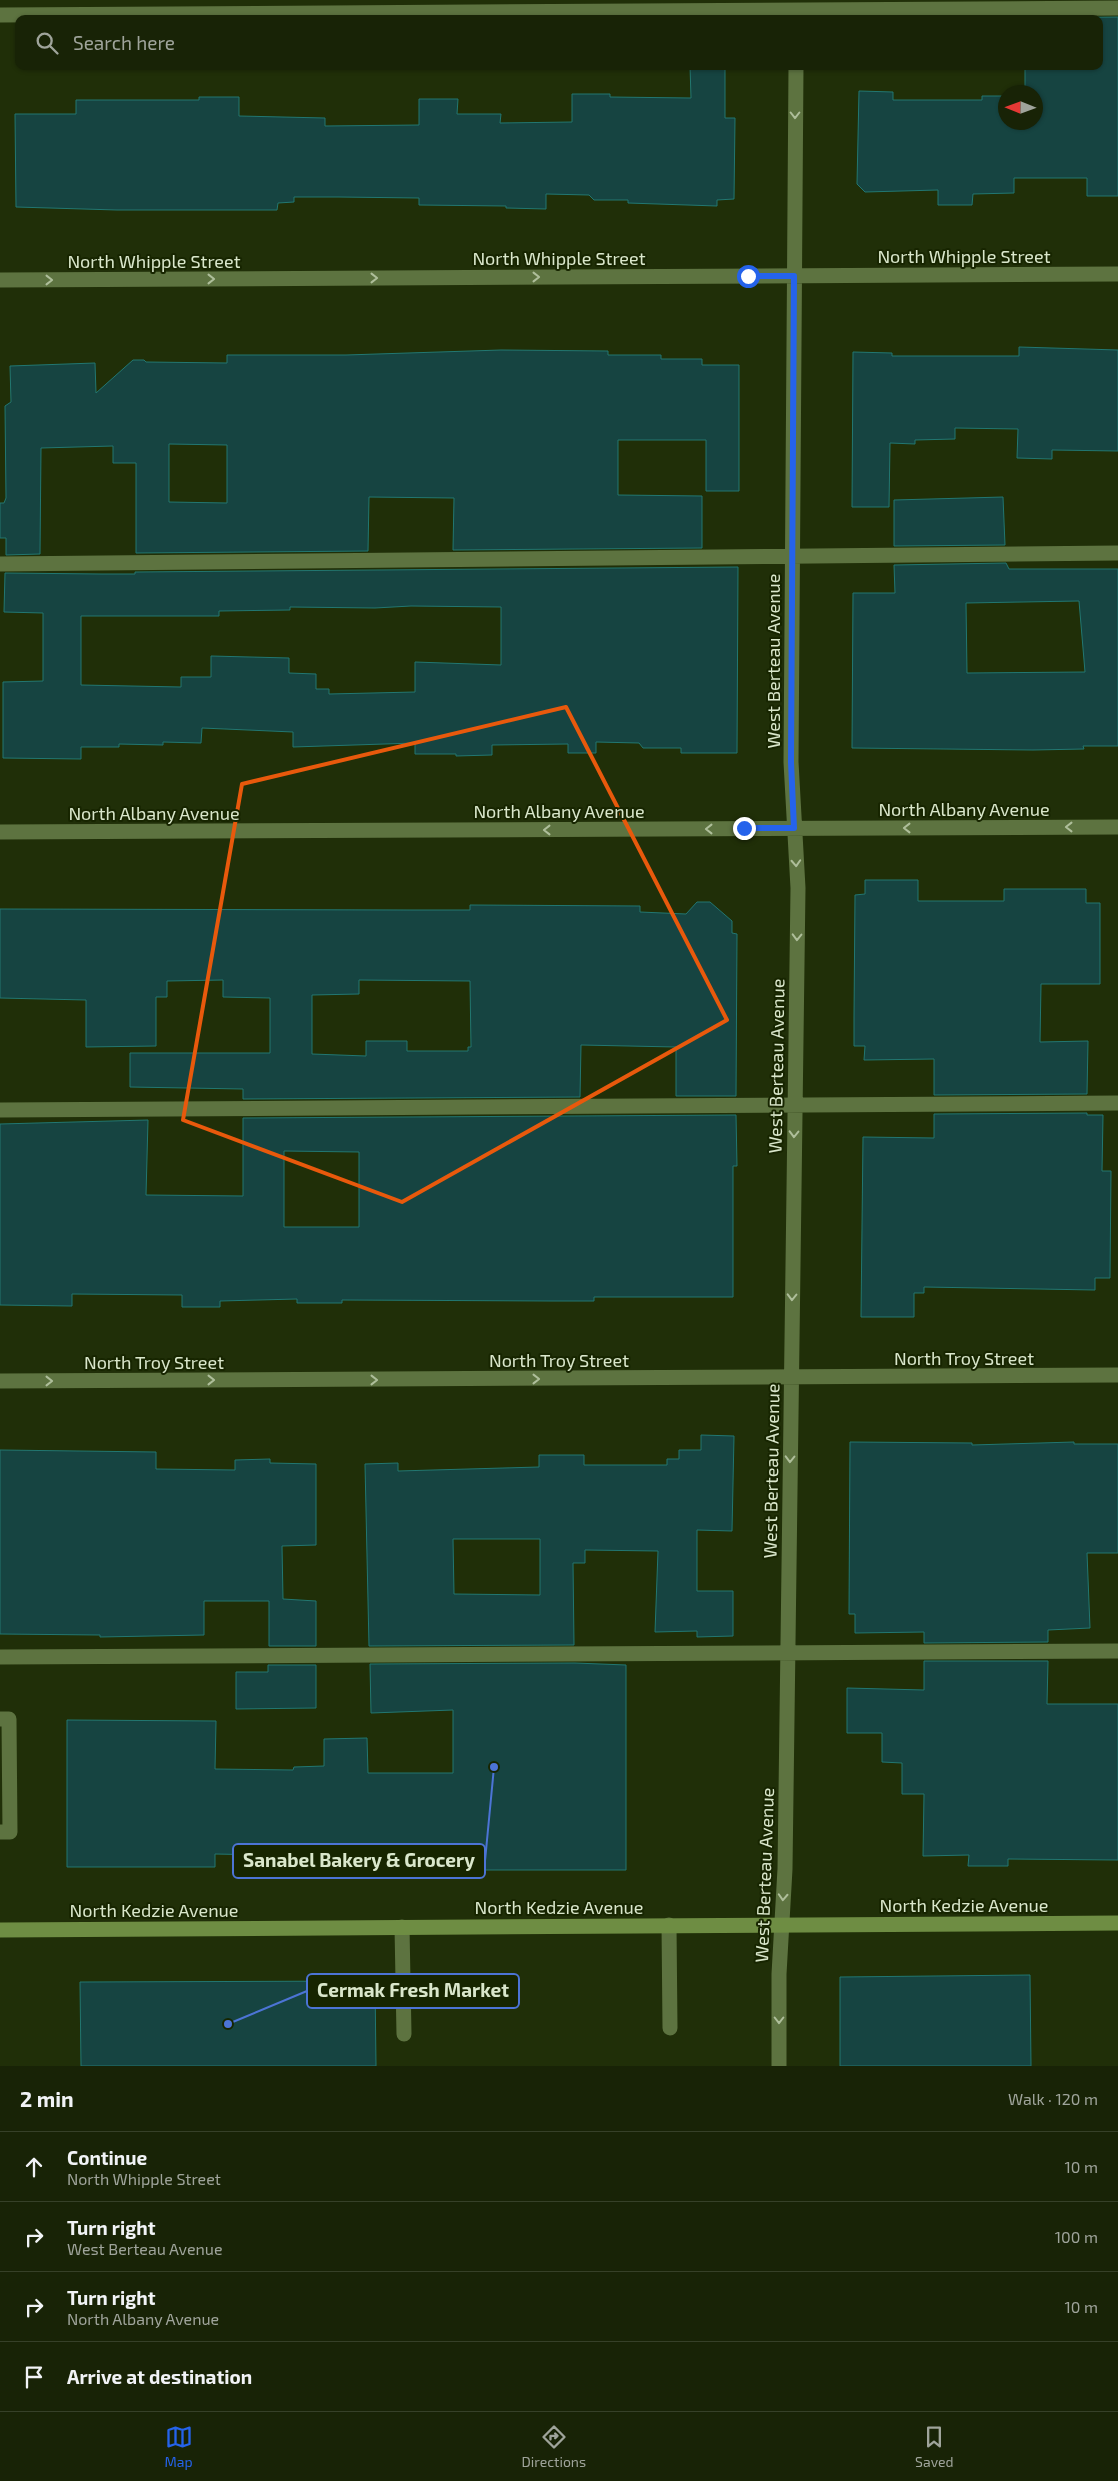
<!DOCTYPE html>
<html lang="en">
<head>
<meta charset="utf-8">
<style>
  :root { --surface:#182306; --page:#212b10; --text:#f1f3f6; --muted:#9fa49b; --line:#364028; --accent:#2563eb }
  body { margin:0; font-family:"Exo 2",sans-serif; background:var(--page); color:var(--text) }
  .compass { position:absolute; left:998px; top:85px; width:45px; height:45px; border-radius:50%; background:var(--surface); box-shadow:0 1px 4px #0004; rotate:271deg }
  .stop { position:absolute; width:15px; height:15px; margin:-11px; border:4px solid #2563eb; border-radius:50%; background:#fff }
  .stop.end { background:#2563eb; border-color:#fff; box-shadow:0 1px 5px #0008 }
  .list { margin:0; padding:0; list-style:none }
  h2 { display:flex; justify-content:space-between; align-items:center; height:65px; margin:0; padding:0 20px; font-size:21px }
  h2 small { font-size:16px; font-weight:400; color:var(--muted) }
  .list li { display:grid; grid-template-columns:32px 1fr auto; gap:15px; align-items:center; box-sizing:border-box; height:70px; padding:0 20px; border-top:1px solid var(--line) }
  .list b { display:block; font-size:19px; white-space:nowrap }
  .list p { margin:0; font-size:16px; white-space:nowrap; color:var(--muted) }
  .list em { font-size:16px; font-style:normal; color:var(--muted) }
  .icon { flex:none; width:28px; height:28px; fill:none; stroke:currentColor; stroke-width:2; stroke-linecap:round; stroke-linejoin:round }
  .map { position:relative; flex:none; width:1118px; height:2066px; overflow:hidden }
  .search { position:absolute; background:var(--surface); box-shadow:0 1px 4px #0004; left:15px; right:15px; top:15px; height:55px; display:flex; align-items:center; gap:12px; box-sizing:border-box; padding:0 18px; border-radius:10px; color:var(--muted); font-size:19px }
  .sheet { height:345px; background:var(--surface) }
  nav { display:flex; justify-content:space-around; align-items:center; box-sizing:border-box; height:70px; border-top:1px solid var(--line); background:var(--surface); font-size:14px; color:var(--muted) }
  nav a { display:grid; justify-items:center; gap:2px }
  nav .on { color:var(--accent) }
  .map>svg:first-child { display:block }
</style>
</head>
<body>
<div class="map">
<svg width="1118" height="2066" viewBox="0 0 1118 2066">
  <rect width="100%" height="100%" fill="#202f08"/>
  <path fill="#164441" stroke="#227771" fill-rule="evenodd" d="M 1118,17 L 1118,196 L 1087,196 L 1087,178 L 1014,178 L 1014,193 L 973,194 L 972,205 L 938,205 L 938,190 L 865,192 L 857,184 L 859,91 L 893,92 L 893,100 L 982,100 L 982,96 L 1006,96 L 1006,122 L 1036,122 L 1036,92 L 1025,92 L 1025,66 L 1099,66 L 1099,19 L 1025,18 Z
    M 690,66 L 725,66 L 725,118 L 735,118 L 734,199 L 717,200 L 717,206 L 628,203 L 628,200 L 594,200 L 589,195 L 546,194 L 546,209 L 506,208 L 506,206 L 419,205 L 419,198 L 339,197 L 294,197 L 294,202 L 278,203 L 277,210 L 117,210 L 16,207 L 15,114 L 76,114 L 76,100 L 199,100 L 199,97 L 239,97 L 239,116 L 325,118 L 325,126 L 419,125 L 419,99 L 458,99 L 457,114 L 501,114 L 500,123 L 572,122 L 572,94 L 610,94 L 610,97 L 691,98 Z
    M 1019,347 L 1118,350 L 1118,451 L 1052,450 L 1052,459 L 1017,458 L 1018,429 L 955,428 L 955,439 L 915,440 L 915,444 L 890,443 L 889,507 L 852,507 L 853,352 L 892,353 L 892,356 L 1019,356 Z
    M 501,350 L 608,351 L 608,355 L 661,355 L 661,359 L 702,359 L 702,365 L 739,365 L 739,491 L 706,491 L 706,440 L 618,440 L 618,495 L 702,496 L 702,548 L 453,550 L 454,498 L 369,497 L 368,551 L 136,553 L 136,463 L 113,463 L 113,446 L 41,448 L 40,554 L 6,555 L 6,538 L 0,538 L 0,503 L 4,503 L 6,498 L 5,406 L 11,402 L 10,366 L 95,363 L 96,393 L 133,360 L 144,360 L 146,362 L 227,363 L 227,355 L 346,355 ZM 169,444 L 227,445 L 227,503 L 169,502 Z
    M 1003,497 L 1005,545 L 894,546 L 894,500 Z
    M 1006,563 L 1009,569 L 1118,569 L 1118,746 L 1083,746 L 1084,749 L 1033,750 L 852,748 L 853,593 L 895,593 L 894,565 ZM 1079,601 L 1085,672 L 967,673 L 966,603 Z
    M 738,567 L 737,753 L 681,753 L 681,748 L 643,748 L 639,743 L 596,742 L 596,753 L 568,753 L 568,744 L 492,745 L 492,755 L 456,756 L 456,754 L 415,754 L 415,743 L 293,747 L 293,732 L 202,728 L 201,743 L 163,742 L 163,745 L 119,744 L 119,747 L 81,747 L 81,759 L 3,758 L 3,682 L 43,681 L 43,613 L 4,612 L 5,573 L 101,574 L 135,574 L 135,572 ZM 411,606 L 501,607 L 501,665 L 415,662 L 415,692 L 329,694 L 329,689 L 316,689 L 316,674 L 289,673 L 289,658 L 211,656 L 211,677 L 181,677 L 181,687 L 81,685 L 81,616 L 219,616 L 219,611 L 290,610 L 290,607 L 375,608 Z
    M 865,880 L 918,880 L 918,901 L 1004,901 L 1004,889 L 1086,889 L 1086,903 L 1100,903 L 1100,984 L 1041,984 L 1040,1042 L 1088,1041 L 1087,1094 L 934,1095 L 934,1059 L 864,1060 L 865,1046 L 854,1046 L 854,1017 L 855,895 L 865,894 Z
    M 697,902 L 710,902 L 732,921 L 732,933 L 737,934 L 736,1096 L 676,1096 L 676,1047 L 581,1045 L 580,1097 L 243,1099 L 243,1089 L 130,1087 L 130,1053 L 270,1053 L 270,998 L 223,997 L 223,980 L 167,981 L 167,997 L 156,997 L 156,1046 L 86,1047 L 86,1000 L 0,998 L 0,909 L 414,910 L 470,910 L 470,905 L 640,906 L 640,912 L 686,914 ZM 359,980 L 470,981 L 471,1047 L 468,1047 L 468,1051 L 407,1051 L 407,1041 L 366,1041 L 366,1056 L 312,1054 L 312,995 L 359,994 Z
    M 1087,1113 L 1087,1115 L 1103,1115 L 1102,1171 L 1111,1171 L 1110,1278 L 1095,1278 L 1095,1290 L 924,1287 L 924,1293 L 914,1293 L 914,1317 L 861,1317 L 863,1137 L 934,1138 L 934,1114 Z
    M 736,1115 L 737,1166 L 733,1166 L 733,1297 L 594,1297 L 594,1301 L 552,1301 L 342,1300 L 342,1303 L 297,1303 L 297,1299 L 220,1301 L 220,1307 L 182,1307 L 182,1295 L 72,1294 L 72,1306 L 0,1305 L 0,1124 L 148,1120 L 146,1195 L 243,1196 L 243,1118 ZM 284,1151 L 359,1152 L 359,1227 L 284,1227 Z
    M 701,1435 L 734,1436 L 732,1531 L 697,1530 L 697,1591 L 733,1591 L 733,1636 L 697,1637 L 697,1631 L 655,1632 L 658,1551 L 585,1550 L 585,1563 L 573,1563 L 574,1645 L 369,1646 L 365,1464 L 398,1463 L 398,1471 L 539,1467 L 539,1455 L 584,1455 L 584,1465 L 667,1465 L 667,1459 L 679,1459 L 679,1450 L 701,1450 ZM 453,1539 L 540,1539 L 540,1595 L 454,1594 Z
    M 850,1442 L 972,1443 L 972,1445 L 1074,1442 L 1074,1444 L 1118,1444 L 1118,1553 L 1087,1553 L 1090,1628 L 1048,1630 L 1048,1642 L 924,1643 L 924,1632 L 855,1633 L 855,1614 L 849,1614 Z
    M 0,1450 L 156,1452 L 156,1469 L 235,1470 L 235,1460 L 270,1459 L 270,1463 L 316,1464 L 316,1545 L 282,1546 L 283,1599 L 316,1601 L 316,1646 L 269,1646 L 269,1601 L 204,1601 L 204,1635 L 100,1637 L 100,1635 L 0,1634 Z
    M 924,1661 L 1048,1661 L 1047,1704 L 1118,1704 L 1118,1860 L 1008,1859 L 1008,1866 L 968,1866 L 969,1855 L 923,1856 L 924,1794 L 902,1794 L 902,1763 L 882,1762 L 882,1733 L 847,1733 L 847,1688 L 924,1690 Z
    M 575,1663 L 626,1665 L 626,1870 L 324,1870 L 324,1850 L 265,1852 L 265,1855 L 215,1854 L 215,1867 L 67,1867 L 67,1720 L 216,1721 L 215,1769 L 293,1770 L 294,1767 L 324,1766 L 324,1739 L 367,1738 L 368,1773 L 453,1773 L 453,1710 L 371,1713 L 370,1664 Z
    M 268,1665 L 316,1665 L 316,1708 L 236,1709 L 236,1672 L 268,1672 Z
    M 1030,1975 L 1031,2066 L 840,2066 L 840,1977 Z
    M 375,1981 L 376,2066 L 81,2066 L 80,1982 Z"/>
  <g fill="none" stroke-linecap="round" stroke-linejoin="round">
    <path stroke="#5d7340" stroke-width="15" d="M 0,15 L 1118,8
      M 0,280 L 1118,274
      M 0,564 L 1118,553
      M 0,832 L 1118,827
      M 0,1110 L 1118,1103
      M 0,1381 L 1118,1375
      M 0,1657 L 1118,1651
      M 0,1719 L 9,1719 L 10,1832 L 0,1832
      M 669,1925 L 670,2028
      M 402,1927 L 404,2034
      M 779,2066 L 779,1974 L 785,1869 L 798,888 L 791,762 L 796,66"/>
    <path stroke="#6e8d43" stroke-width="15" d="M 0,1930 L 1118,1923"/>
  </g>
  <defs><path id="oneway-chevron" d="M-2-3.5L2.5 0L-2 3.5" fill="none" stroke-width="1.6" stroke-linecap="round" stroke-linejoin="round" transform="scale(1.25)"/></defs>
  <g stroke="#aebe9a">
    <use href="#oneway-chevron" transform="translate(795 115) rotate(90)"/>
    <use href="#oneway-chevron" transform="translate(536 277)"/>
    <use href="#oneway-chevron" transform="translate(374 278)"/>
    <use href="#oneway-chevron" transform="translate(211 279)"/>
    <use href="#oneway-chevron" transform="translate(49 280)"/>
    <use href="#oneway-chevron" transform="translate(1069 827) rotate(180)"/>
    <use href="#oneway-chevron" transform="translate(907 828) rotate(180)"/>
    <use href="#oneway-chevron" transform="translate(709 829) rotate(180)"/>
    <use href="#oneway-chevron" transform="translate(547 830) rotate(180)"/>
    <use href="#oneway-chevron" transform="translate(796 863) rotate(87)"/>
    <use href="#oneway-chevron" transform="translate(797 937) rotate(91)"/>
    <use href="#oneway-chevron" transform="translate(794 1134) rotate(91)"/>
    <use href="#oneway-chevron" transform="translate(792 1297) rotate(91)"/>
    <use href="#oneway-chevron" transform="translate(536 1379)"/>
    <use href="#oneway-chevron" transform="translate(211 1380)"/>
    <use href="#oneway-chevron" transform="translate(374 1380)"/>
    <use href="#oneway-chevron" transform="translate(49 1381)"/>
    <use href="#oneway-chevron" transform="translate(790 1459) rotate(91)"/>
    <use href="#oneway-chevron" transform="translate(783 1897) rotate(93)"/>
    <use href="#oneway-chevron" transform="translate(779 2020) rotate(90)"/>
  </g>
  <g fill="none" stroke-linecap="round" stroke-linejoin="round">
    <path stroke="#2563eb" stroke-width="6" d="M 744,828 L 794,828 L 791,762 L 794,276 L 748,276"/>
  </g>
  <path fill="none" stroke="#e8590c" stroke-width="4" stroke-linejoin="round" d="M 566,707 L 727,1020 L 402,1202 L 183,1120 L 242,784 Z"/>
  <g text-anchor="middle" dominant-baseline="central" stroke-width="4" stroke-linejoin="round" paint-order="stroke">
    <g font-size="18" fill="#dae7cb" stroke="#172500">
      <text x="964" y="256">North Whipple Street</text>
      <text x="559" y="258">North Whipple Street</text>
      <text x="154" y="261">North Whipple Street</text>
      <text transform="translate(773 661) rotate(-90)">West Berteau Avenue</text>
      <text x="964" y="809">North Albany Avenue</text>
      <text x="559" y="811">North Albany Avenue</text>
      <text x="154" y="813">North Albany Avenue</text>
      <text transform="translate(776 1066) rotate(-89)">West Berteau Avenue</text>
      <text x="964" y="1358">North Troy Street</text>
      <text x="559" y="1360">North Troy Street</text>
      <text x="154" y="1362">North Troy Street</text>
      <text transform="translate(771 1471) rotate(-89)">West Berteau Avenue</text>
      <text transform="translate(764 1875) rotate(-88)">West Berteau Avenue</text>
      <text x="964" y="1905">North Kedzie Avenue</text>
      <text x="559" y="1907">North Kedzie Avenue</text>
      <text x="154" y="1910">North Kedzie Avenue</text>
    </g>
  </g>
  <path fill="none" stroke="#4c74d5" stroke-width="2" d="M494 1767L485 1861M228 2024L307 1991"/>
  <g fill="#4c74d5" stroke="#172500" stroke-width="2">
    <circle cx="494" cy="1767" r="5"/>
    <circle cx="228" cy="2024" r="5"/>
  </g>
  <g fill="#172500" stroke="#4c74d5" stroke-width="2">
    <rect x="233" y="1844" width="252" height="34" rx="5"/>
    <rect x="307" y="1974" width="212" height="34" rx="5"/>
  </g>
  <g font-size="19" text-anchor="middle" font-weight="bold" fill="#dae7cb">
    <text x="359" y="1867">Sanabel Bakery &amp; Grocery</text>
    <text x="413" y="1997">Cermak Fresh Market</text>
  </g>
</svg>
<svg class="compass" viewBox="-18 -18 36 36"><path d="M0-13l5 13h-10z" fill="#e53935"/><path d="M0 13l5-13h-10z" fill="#9fa49b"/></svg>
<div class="stop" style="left:748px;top:276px"></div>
<div class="stop end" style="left:744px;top:828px"></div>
<div class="search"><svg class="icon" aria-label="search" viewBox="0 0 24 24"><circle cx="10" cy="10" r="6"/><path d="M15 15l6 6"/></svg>Search here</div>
</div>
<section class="sheet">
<h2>2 min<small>Walk · 120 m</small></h2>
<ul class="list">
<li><svg class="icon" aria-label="ahead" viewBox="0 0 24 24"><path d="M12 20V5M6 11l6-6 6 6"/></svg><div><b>Continue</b><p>North Whipple Street</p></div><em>10 m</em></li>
<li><svg class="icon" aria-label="right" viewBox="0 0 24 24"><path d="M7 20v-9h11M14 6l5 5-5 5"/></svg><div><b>Turn right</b><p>West Berteau Avenue</p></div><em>100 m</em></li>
<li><svg class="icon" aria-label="right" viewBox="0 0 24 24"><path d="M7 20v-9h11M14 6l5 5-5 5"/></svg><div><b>Turn right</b><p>North Albany Avenue</p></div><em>10 m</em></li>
<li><svg class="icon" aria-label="arrive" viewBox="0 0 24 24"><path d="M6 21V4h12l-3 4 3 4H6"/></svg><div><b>Arrive at destination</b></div></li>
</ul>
</section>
<nav>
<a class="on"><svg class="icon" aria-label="map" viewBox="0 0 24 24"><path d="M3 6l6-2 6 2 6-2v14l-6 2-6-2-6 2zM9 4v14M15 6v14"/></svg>Map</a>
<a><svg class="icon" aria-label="directions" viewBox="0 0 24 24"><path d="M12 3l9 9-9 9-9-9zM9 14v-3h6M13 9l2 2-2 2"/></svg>Directions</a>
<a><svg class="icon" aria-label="saved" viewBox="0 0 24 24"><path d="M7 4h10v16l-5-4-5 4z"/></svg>Saved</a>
</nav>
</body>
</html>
